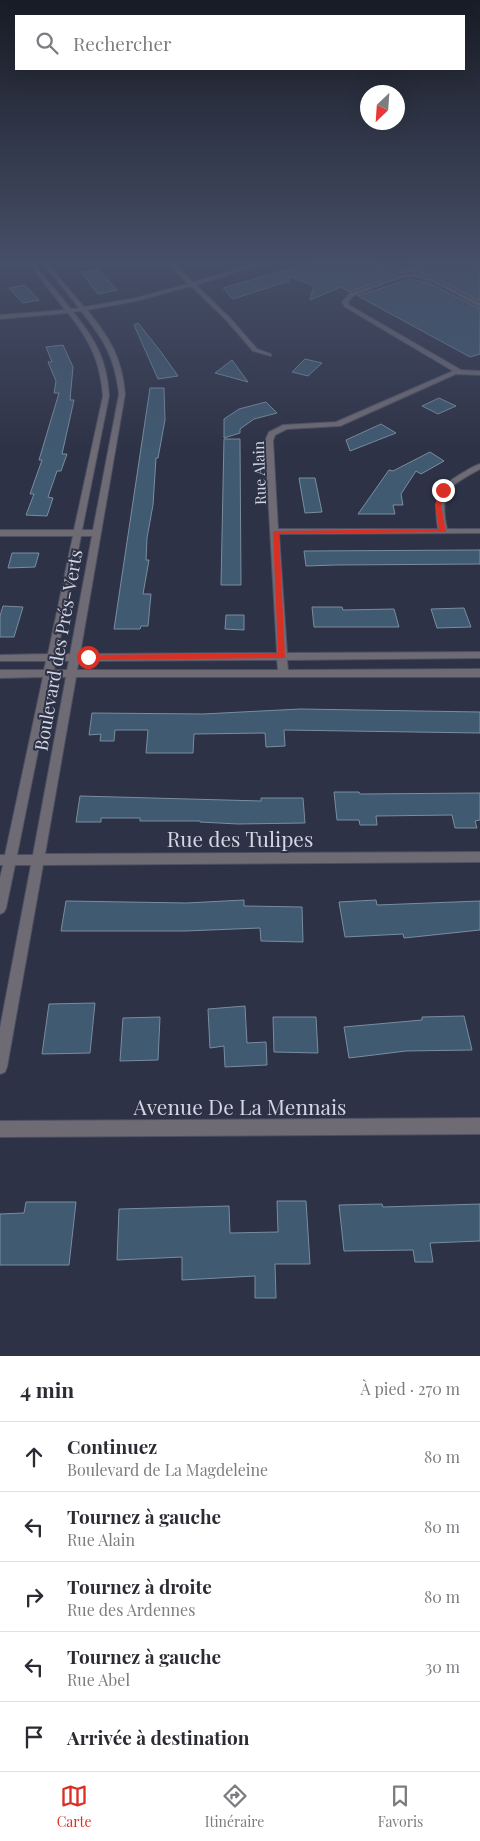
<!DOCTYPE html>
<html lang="fr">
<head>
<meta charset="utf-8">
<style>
  :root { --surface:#fff; --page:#f2f2f3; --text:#2b2b33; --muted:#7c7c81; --line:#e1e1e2; --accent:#d93025 }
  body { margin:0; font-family:"Playfair Display",serif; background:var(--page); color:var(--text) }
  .compass { position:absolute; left:360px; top:85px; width:45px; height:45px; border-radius:50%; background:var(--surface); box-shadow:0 5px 20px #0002; rotate:205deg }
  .stop { position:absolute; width:15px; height:15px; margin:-11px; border:4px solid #d93025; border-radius:50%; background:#fff }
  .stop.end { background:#d93025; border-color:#fff; box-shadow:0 1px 5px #0008 }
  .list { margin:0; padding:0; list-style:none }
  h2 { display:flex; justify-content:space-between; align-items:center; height:65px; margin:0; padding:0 20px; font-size:21px }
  h2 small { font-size:16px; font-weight:400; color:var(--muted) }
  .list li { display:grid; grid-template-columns:32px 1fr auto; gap:15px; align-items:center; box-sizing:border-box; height:70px; padding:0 20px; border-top:1px solid var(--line) }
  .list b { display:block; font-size:19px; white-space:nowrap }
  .list p { margin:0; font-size:16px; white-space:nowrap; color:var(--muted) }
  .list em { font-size:16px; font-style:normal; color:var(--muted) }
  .icon { flex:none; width:28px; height:28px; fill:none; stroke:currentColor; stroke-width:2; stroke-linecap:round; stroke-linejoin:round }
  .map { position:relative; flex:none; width:480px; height:1356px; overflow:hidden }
  .search { position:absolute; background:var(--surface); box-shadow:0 5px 20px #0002; left:15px; right:15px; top:15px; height:55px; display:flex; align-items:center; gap:12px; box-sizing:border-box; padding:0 18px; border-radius:0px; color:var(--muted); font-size:19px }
  .sheet { height:415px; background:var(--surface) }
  nav { display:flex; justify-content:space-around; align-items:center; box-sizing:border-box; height:70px; border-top:1px solid var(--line); background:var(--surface); font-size:14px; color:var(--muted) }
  nav a { display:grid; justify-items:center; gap:2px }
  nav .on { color:var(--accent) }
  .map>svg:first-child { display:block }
</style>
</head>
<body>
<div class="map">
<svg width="480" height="1356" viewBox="0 0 480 1356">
  <rect width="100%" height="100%" fill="#2e3246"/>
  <path fill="#405a71" stroke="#798d9f" d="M 314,262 L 377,262 L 378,266 L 392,262 L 407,269 L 407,262 L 480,262 L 480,301 L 431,276 L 415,271 L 400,273 L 350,292 L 341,287 L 310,300 L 314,286 L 288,276 L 289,281 L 233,299 L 223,288 Z
    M 98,269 L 117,290 L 98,294 L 81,272 Z
    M 409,279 L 429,283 L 480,309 L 480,354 L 470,357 L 358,296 Z
    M 25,285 L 39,300 L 23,303 L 9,288 Z
    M 138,323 L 161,352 L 178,376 L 158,379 L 134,325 Z
    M 63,345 L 73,367 L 70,400 L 74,400 L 62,454 L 67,454 L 61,471 L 57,471 L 48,497 L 53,498 L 47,516 L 26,515 L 34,494 L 30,494 L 42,460 L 39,460 L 59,393 L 54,393 L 56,381 L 48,362 L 52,362 L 46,347 Z
    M 305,359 L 322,363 L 308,376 L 292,372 Z
    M 232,360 L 248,382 L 215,373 Z
    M 150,388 L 164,388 L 165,420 L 158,458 L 156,458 L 153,505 L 147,538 L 146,560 L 149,560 L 143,594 L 151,594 L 148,626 L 141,626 L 140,629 L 114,629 Z
    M 439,398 L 456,406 L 438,414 L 422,406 Z
    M 266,402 L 277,413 L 254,419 L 240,429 L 240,433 L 224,438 L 224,419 L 239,409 Z
    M 381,424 L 396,433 L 350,451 L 346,440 Z
    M 224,439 L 240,439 L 241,585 L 221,585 Z
    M 430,452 L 444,461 L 421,474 L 416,471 L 401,494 L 403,505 L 393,505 L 395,514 L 358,514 L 389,470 L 393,471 Z
    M 299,478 L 315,478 L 322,512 L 305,513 Z
    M 480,550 L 480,564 L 335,565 L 306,566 L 304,551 Z
    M 12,553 L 39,553 L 35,567 L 8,568 Z
    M 3,606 L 23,607 L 14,637 L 0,637 L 0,616 Z
    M 312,607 L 342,607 L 343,610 L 394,609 L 399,627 L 314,627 Z
    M 464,608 L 471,627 L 437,628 L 431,609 Z
    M 226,615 L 244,615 L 244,630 L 225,629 Z
    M 300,709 L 480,712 L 480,733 L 284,730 L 285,746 L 266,747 L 265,733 L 194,734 L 193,753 L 146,753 L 148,730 L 115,730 L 114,741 L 100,741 L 101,734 L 89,735 L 92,713 L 203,714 Z
    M 334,792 L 359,792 L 360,794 L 480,793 L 480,820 L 475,821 L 477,828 L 455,828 L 452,815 L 376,816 L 377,825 L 360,825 L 359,820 L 337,820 Z
    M 80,796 L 261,801 L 261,798 L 303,798 L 305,823 L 238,824 L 200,822 L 200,821 L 140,821 L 140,818 L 101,818 L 101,822 L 76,822 Z
    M 244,900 L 244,906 L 302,907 L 303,942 L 261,941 L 260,928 L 185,931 L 61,931 L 66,901 L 187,903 Z
    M 376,900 L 377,905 L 480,901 L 480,930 L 404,938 L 403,934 L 345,937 L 339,902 Z
    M 95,1003 L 90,1053 L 42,1054 L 49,1004 Z
    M 245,1006 L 247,1043 L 266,1042 L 267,1065 L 225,1067 L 224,1046 L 210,1048 L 208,1009 Z
    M 464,1016 L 472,1050 L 406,1051 L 349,1058 L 344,1027 L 422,1020 L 422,1017 Z
    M 160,1017 L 158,1060 L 120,1061 L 123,1018 Z
    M 273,1017 L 316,1017 L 318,1053 L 274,1052 Z
    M 277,1201 L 306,1201 L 310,1264 L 275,1264 L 276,1298 L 255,1298 L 255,1276 L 182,1280 L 182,1257 L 117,1260 L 119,1209 L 229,1206 L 230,1233 L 278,1232 Z
    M 26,1202 L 76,1202 L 69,1265 L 0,1265 L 0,1214 L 24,1213 Z
    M 382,1204 L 383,1207 L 480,1204 L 480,1241 L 430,1243 L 433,1262 L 415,1262 L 413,1250 L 344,1251 L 339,1205 Z"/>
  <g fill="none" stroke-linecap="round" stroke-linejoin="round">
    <g stroke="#4c5062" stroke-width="2">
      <path id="street" d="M 28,262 L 32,262 L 71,309 L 79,308 L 42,262 L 46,262 L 84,307 L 136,298 L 188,284 L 167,262 L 172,262 L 193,282 L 262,262 L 269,262 L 196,285 L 230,318 L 257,349 L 271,354 L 271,356 L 253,351 L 226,320 L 191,286 L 136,301 L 87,310 C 110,338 122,358 125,394 L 80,654 L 277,653 L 265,441 L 269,432 L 283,425 L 336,422 L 453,371 L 345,307 L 342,302 L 349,294 L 401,275 L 415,273 L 430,278 L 480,303 L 480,307 L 478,306 C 462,298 432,279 415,277 C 401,275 368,291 353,296 L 348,302 L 349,305 L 461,370 L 480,371 L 480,375 L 456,374 L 340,426 L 287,429 L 275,435 L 273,441 L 278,529 L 438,529 C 434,503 434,489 459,475 C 466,471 473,466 480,464 L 480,469 C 448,487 439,490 447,529 L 480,529 L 480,533 L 279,534 L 287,653 L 480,652 L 480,658 L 287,660 L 288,670 L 480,669 L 480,677 L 76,677 L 45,854 L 480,852 L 480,862 L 43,865 L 7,1067 L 5,1072 L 0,1074 L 0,1028 L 31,865 L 15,865 L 6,908 L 4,912 L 0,914 L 0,878 L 3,865 L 0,865 L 0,855 L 5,855 L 43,677 L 0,678 L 0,670 L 44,670 L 46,661 L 0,661 L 0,655 L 48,654 L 73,536 L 0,536 L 0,530 L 74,530 L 103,396 C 100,360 90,341 68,313 L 0,319 L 0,315 L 65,310 ZM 81,311 C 104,339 115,358 119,394 L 93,530 L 82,530 L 109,396 C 107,360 96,340 73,312 ZM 81,536 L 92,536 L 70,654 L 57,654 ZM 277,660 L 278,670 L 77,670 L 79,661 ZM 56,661 L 69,661 L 67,670 L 54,670 ZM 53,677 L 66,677 L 33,855 L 17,855 Z
        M 480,1118 L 480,1134 L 0,1137 L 0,1121 Z"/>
    </g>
    <use href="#street" fill="#6f6b75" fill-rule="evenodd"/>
  </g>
  <linearGradient id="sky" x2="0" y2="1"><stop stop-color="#191c26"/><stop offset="0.58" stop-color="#464f68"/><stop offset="1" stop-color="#464f68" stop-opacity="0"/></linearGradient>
  <rect width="480" height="452" fill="url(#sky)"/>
  <path fill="#d93025" d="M 443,488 L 446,490 L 441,505 L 446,532 L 279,534 L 285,658 L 88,660 L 84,657 L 88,655 L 278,653 L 273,531 L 439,529 L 435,505 L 440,490 Z"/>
  <g text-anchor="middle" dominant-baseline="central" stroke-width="4" stroke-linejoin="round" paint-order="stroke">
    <g font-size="15" fill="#d3d6e3" stroke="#2e3246">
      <text transform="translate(259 473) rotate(-92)">Rue Alain</text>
    </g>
    <g font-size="18" fill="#d3d6e3" stroke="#2e3246">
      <text transform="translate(58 650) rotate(-80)">Boulevard des Prés-Verts</text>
    </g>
    <g font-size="21" fill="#d3d6e3" stroke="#2e3246">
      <text x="240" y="838">Rue des Tulipes</text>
      <text x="240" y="1106">Avenue De La Mennais</text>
    </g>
  </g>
</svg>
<svg class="compass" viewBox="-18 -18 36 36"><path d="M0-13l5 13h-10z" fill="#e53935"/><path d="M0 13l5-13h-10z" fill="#7c7c81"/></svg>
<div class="stop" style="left:88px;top:657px"></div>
<div class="stop end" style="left:443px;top:490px"></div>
<div class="search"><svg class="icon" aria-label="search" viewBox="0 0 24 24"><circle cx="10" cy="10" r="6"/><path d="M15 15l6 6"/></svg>Rechercher</div>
</div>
<section class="sheet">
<h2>4 min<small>À pied · 270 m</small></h2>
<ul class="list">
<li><svg class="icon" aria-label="ahead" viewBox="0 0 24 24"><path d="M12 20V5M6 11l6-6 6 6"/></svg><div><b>Continuez</b><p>Boulevard de La Magdeleine</p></div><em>80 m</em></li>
<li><svg class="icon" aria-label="left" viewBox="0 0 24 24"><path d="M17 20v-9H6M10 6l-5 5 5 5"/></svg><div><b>Tournez à gauche</b><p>Rue Alain</p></div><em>80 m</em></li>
<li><svg class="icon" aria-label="right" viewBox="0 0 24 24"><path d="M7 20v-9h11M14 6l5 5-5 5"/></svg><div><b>Tournez à droite</b><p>Rue des Ardennes</p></div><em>80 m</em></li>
<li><svg class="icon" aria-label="left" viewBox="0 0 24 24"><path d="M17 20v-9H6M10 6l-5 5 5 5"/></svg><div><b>Tournez à gauche</b><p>Rue Abel</p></div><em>30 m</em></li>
<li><svg class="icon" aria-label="arrive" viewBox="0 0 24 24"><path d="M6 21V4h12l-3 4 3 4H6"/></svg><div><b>Arrivée à destination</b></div></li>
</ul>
</section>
<nav>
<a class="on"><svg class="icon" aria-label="map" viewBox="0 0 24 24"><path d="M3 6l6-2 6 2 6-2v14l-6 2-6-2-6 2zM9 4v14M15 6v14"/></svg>Carte</a>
<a><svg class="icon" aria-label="directions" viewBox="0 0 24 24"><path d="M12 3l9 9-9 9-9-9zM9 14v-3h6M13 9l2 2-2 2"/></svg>Itinéraire</a>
<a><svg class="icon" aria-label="saved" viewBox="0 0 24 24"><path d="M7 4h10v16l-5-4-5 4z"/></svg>Favoris</a>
</nav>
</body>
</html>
